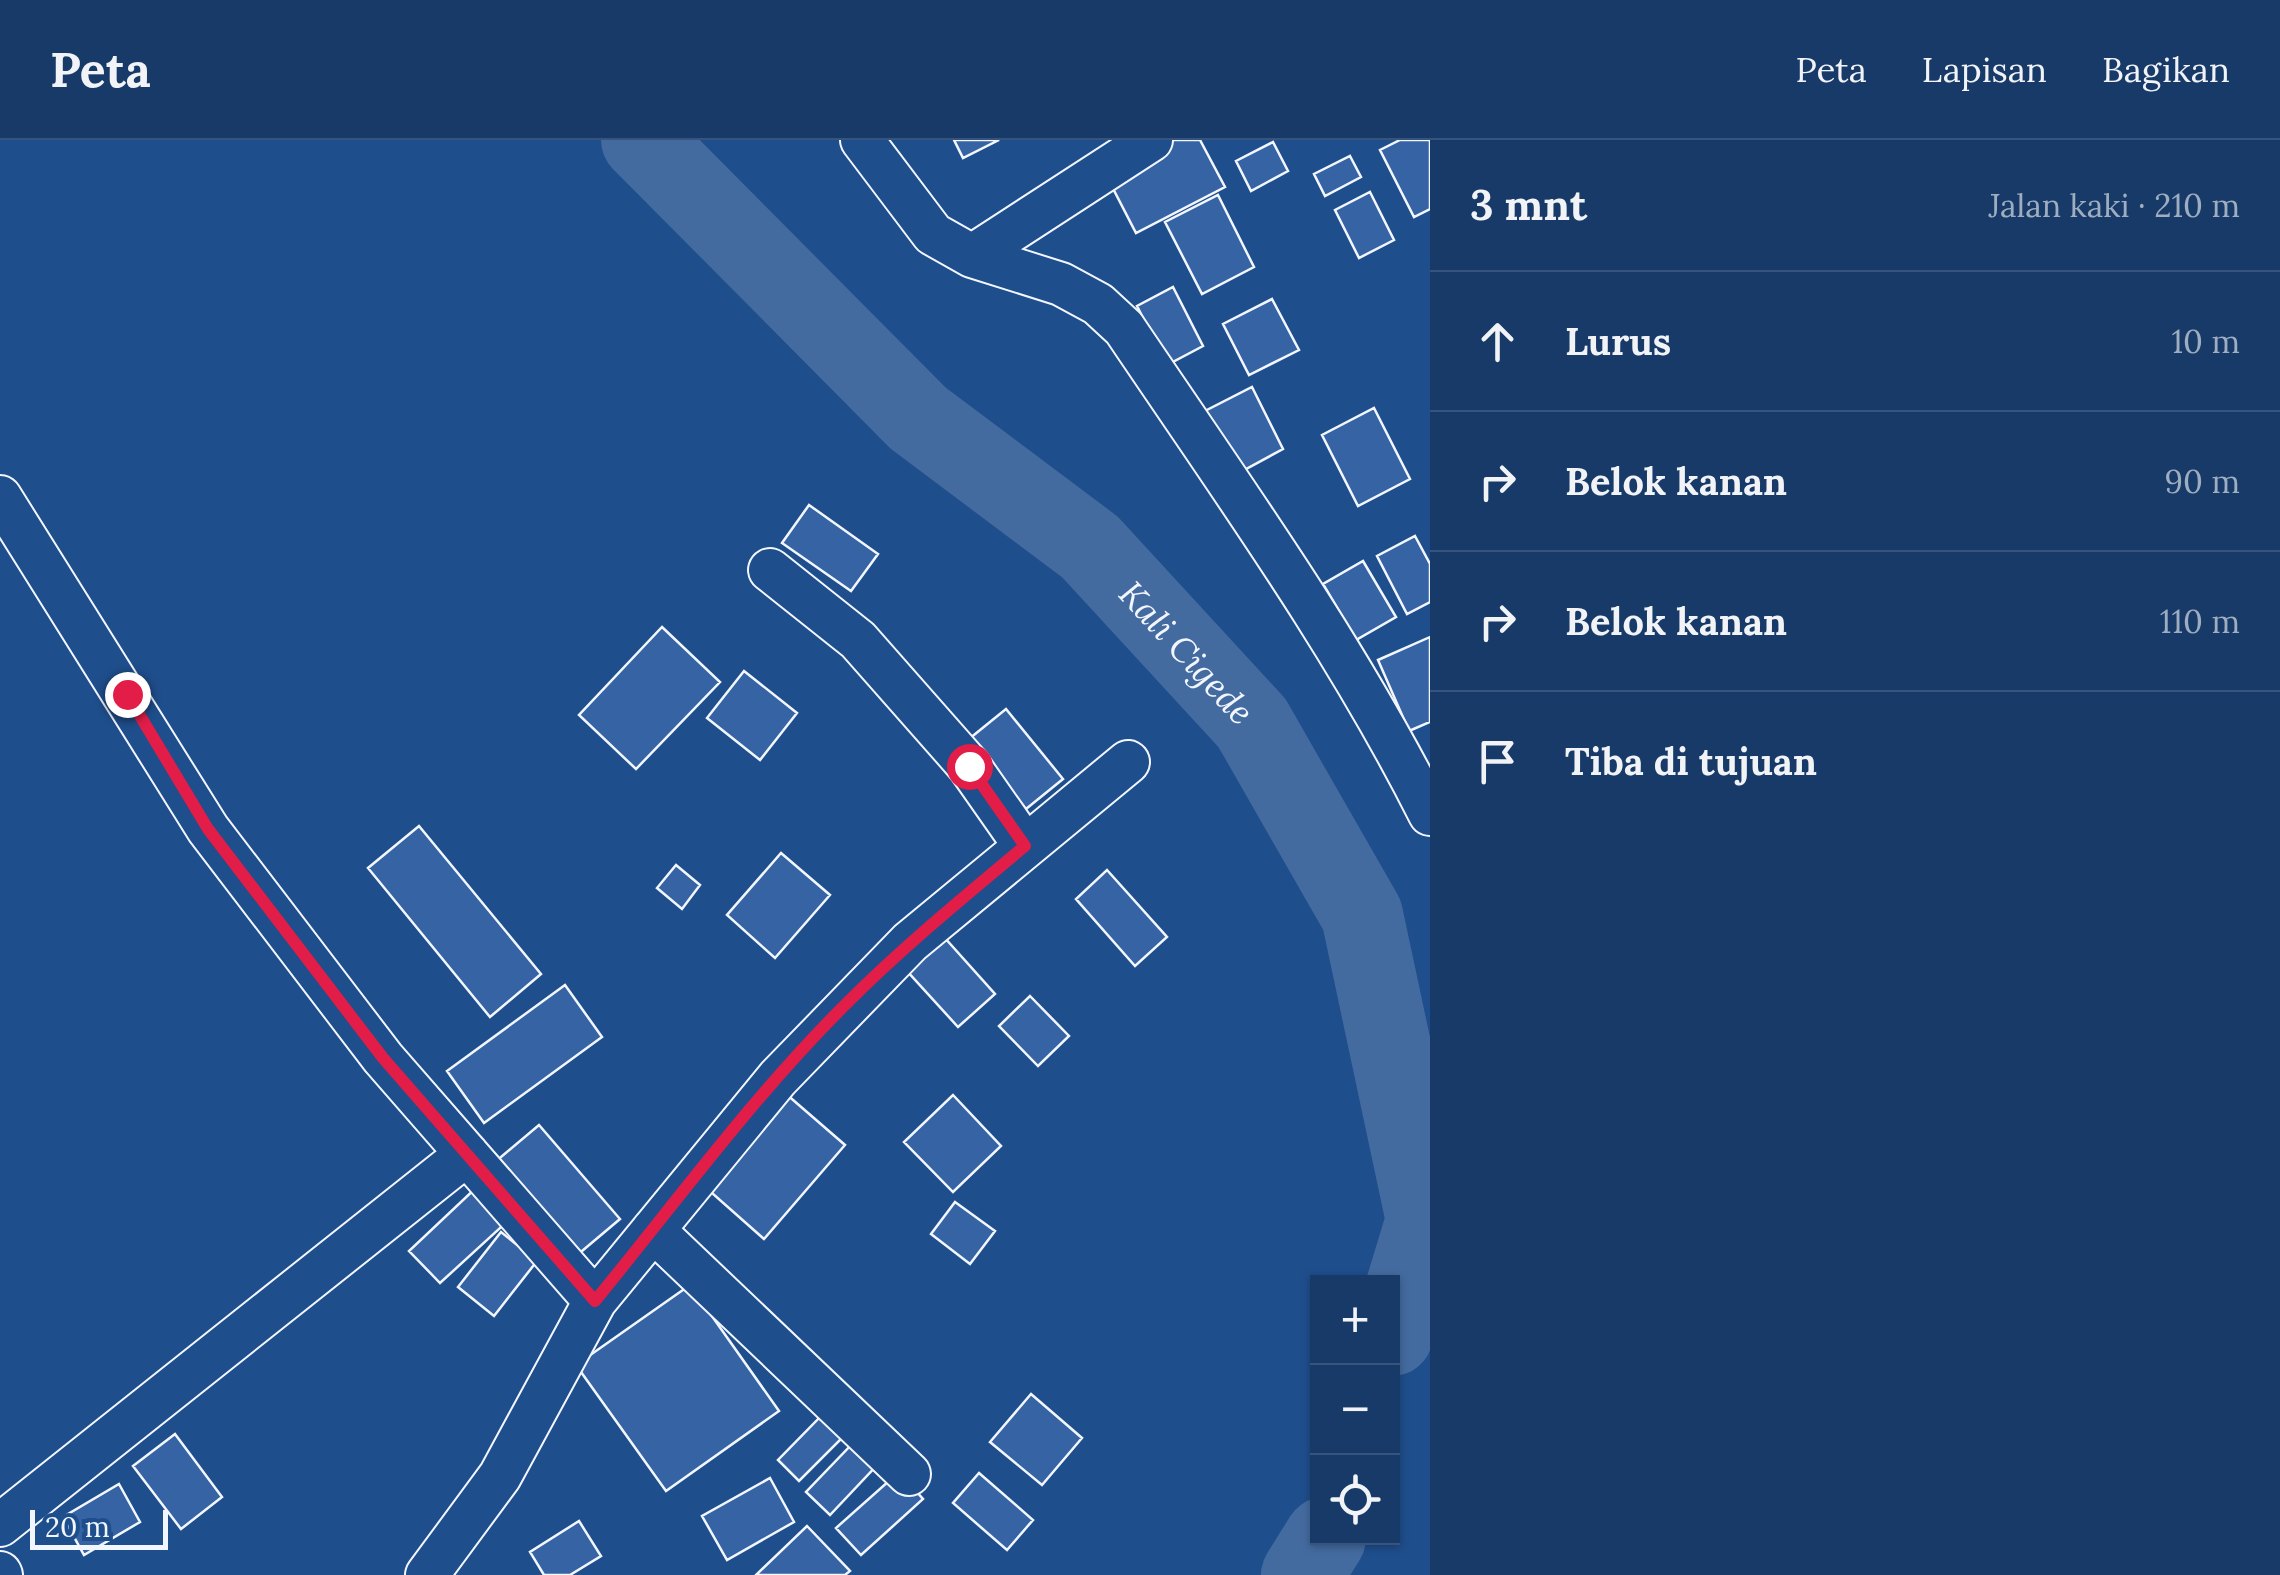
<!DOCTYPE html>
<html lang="id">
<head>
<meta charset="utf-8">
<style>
  :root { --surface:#173a69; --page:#20416f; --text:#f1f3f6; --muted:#9eadc0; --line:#36547d }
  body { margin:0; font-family:Lora,serif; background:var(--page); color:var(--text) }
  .controls { position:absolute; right:30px; bottom:30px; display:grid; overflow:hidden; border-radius:0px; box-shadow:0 2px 8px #0004 }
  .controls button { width:90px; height:90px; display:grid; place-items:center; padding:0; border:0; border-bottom:2px solid var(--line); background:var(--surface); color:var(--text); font:50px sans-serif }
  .scale { position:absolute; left:30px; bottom:25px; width:138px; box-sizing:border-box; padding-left:10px; border:5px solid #f2f6ff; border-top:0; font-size:28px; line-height:35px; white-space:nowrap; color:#f2f6ff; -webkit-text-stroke:8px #1f4e8c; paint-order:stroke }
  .stop { position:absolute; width:30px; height:30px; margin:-22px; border:8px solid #e11d48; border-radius:50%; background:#fff }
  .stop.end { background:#e11d48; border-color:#fff; box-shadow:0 2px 10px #0008 }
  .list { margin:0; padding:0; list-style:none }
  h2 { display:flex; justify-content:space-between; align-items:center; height:130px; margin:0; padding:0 40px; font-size:42px }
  h2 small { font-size:32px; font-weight:400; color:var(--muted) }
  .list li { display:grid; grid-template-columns:65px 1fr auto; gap:30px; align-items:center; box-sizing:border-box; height:140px; padding:0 40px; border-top:2px solid var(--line) }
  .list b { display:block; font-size:38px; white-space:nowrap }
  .list em { font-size:32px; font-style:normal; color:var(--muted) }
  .icon { flex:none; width:55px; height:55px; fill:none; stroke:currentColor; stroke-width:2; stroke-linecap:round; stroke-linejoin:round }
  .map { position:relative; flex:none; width:1430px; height:1435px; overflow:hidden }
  header { display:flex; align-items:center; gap:60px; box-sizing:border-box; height:140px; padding:0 50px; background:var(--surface); border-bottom:2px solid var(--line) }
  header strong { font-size:48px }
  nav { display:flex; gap:55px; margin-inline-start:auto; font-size:35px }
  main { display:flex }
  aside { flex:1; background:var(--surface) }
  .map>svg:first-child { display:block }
</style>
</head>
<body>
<header>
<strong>Peta</strong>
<nav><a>Peta</a><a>Lapisan</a><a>Bagikan</a></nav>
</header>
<main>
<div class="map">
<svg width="1430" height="1435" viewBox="0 0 1430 1435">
  <rect width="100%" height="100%" fill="#1f4e8c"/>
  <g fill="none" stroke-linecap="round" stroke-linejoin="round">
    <g stroke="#446ba0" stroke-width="82">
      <path id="s1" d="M 642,0 L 918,278 L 1090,407 L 1252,583 L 1362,775 L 1427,1080 L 1392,1195"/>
      <path d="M 1302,1435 L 1325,1398"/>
    </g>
  </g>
  <path fill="#3563a3" stroke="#f2f6ff" stroke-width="2.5" d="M 954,0 L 999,0 L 963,18 Z
    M 1167,0 L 1200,0 L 1225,47 L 1136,93 L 1105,33 Z
    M 1400,0 L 1430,0 L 1430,69 L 1414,77 L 1380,10 Z
    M 1273,2 L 1288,31 L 1251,51 L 1236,21 Z
    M 1350,16 L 1361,37 L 1325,56 L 1314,34 Z
    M 1370,52 L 1394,100 L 1359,118 L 1335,70 Z
    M 1218,55 L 1254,127 L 1202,154 L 1165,82 Z
    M 1173,147 L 1203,206 L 1167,225 L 1137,166 Z
    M 1272,159 L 1299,210 L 1249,235 L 1223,184 Z
    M 1252,247 L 1283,309 L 1235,335 L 1203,272 Z
    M 1374,268 L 1410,339 L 1358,366 L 1322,295 Z
    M 809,365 L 878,414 L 851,451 L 782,403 Z
    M 1415,396 L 1430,424 L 1430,462 L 1407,474 L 1377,416 Z
    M 1363,421 L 1396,477 L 1356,500 L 1323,444 Z
    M 662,487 L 720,542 L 636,629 L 579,575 Z
    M 1430,497 L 1430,582 L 1409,591 L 1378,520 Z
    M 744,531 L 797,573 L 760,620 L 707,578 Z
    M 1006,569 L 1063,639 L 1026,669 L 969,599 Z
    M 419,686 L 541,834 L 490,877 L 368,728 Z
    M 781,713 L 830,755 L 775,818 L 727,775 Z
    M 676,725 L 700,745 L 682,769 L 657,748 Z
    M 1107,730 L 1167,797 L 1135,826 L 1076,759 Z
    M 944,797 L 995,854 L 958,887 L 907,831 Z
    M 565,845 L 602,897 L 484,983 L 447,931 Z
    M 1030,856 L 1069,896 L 1038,926 L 999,886 Z
    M 785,953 L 845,1005 L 764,1099 L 704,1046 Z
    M 953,955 L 1001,1006 L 953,1052 L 904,1002 Z
    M 539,985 L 620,1079 L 569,1122 L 488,1028 Z
    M 480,1044 L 512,1077 L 440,1143 L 409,1111 Z
    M 955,1062 L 995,1091 L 970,1124 L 931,1094 Z
    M 501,1092 L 537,1121 L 494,1176 L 458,1147 Z
    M 690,1145 L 779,1271 L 666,1351 L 576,1225 Z
    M 1031,1254 L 1082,1298 L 1042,1345 L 990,1302 Z
    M 825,1272 L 846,1294 L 799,1341 L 778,1320 Z
    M 175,1294 L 222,1357 L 181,1389 L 133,1326 Z
    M 855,1301 L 879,1323 L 830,1375 L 806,1352 Z
    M 899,1332 L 923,1359 L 861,1415 L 836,1388 Z
    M 979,1333 L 1033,1380 L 1007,1410 L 953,1363 Z
    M 770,1338 L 794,1382 L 727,1420 L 702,1376 Z
    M 119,1344 L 140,1382 L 84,1415 L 63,1377 Z
    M 579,1381 L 601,1416 L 570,1435 L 544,1435 L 530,1412 Z
    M 807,1386 L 850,1431 L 845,1435 L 756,1435 Z"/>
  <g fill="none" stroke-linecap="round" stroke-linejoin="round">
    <g stroke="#f2f6ff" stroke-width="46">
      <path id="street" d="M 862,0 L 933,94 L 972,116 L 1061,144 L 1098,164 L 1124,188 C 1231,347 1344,503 1430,674
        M 972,116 L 1151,0
        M 0,357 L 208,689 L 383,918 L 595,1161
        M 770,430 L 858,500 L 969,626 L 1025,706
        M 653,1090 L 909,1334
        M 0,1385 L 467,1014
        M 0,1433 L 1,1435
        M 427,1435 L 500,1336 L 595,1161 L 778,938 L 910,802 L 1128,622"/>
    </g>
    <use href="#street" stroke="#1f4e8c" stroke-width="42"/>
  </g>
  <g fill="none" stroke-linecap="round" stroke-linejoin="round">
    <path stroke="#e11d48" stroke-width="12" d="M 127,554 L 208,689 L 383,918 L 595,1161 C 677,1061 755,954 847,863 C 903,807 964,757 1025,706 L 969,626"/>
  </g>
  <g text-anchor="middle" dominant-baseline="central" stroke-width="8" stroke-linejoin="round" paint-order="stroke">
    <g font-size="35" font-style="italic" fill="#f2f6ff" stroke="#1f4e8c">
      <text stroke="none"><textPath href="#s1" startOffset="750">Kali Cigede</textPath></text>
    </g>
  </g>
</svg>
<div class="controls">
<button>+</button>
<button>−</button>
<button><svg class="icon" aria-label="locate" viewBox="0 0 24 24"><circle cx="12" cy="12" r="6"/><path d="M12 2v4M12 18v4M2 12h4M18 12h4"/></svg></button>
</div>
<div class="scale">20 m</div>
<div class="stop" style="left:969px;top:626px"></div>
<div class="stop end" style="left:127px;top:554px"></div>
</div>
<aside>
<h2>3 mnt<small>Jalan kaki · 210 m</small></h2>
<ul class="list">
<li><svg class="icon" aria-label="ahead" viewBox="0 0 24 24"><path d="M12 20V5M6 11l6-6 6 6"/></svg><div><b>Lurus</b></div><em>10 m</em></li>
<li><svg class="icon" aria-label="right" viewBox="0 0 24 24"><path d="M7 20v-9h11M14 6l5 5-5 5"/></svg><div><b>Belok kanan</b></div><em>90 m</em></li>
<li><svg class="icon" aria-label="right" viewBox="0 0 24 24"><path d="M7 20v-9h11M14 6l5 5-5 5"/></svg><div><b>Belok kanan</b></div><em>110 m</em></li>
<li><svg class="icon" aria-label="arrive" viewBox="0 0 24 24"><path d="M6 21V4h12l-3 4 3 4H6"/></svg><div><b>Tiba di tujuan</b></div></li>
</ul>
</aside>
</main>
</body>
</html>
